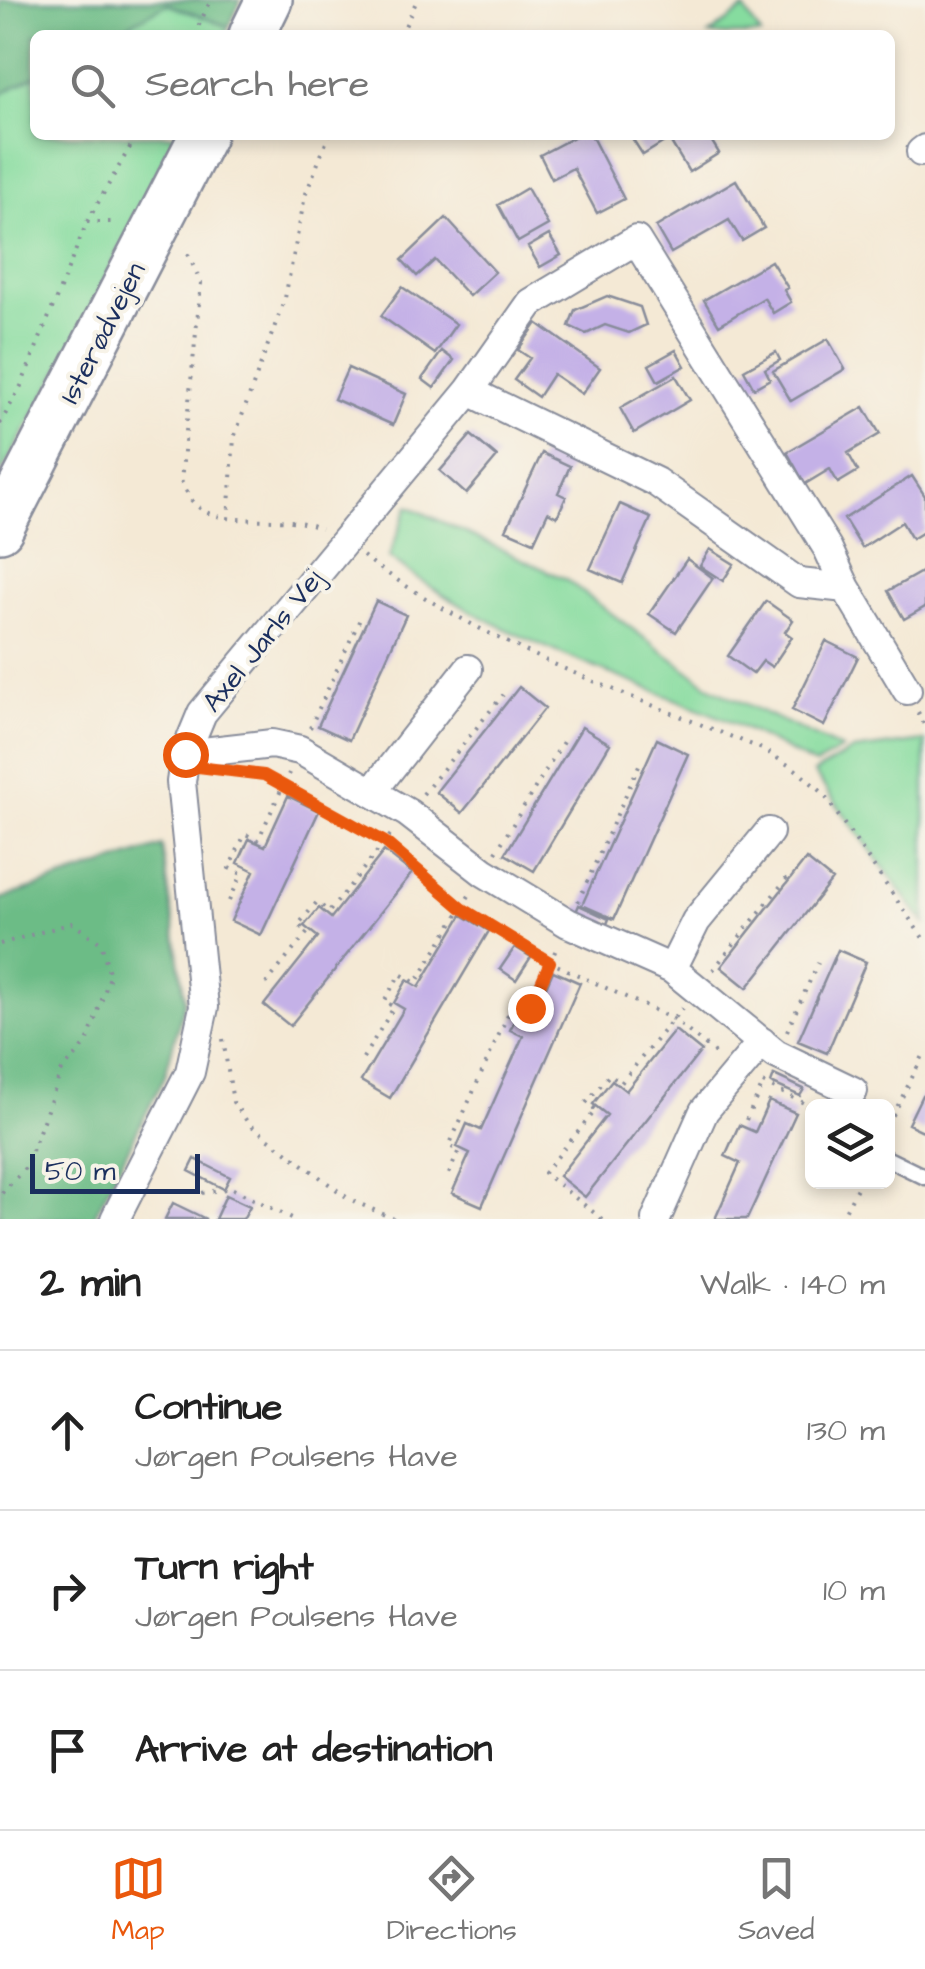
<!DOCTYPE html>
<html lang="en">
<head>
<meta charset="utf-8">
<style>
  :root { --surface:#fff; --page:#f6f6f6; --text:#222; --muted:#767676; --line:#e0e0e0; --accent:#ea580c }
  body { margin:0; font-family:"Architects Daughter",sans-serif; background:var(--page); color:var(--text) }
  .controls { position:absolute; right:30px; bottom:30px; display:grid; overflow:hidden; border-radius:15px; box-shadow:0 5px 15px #0003 }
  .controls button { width:90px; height:90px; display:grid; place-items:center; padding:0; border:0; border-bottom:2px solid var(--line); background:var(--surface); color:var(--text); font:50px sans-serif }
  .scale { position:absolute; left:30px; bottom:25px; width:170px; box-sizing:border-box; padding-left:10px; border:5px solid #1b2f5e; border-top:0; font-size:28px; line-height:35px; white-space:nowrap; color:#1b2f5e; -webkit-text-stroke:8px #f7f3e8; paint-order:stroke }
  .stop { position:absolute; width:30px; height:30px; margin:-22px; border:8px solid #ea580c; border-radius:50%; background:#fff }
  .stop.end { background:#ea580c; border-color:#fff; box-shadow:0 2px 10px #0008 }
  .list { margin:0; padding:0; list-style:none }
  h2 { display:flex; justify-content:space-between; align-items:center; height:130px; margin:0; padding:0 40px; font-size:42px }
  h2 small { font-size:32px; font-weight:400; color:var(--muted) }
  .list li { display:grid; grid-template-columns:65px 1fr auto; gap:30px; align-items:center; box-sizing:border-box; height:160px; padding:0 40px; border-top:2px solid var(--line) }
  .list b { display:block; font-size:38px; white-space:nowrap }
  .list p { margin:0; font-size:32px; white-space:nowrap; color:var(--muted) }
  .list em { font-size:32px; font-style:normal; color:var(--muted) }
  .icon { flex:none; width:55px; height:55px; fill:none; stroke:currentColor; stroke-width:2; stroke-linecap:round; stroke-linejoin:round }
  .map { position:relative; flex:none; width:925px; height:1219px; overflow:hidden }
  .search { position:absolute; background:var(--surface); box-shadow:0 5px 15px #0003; left:30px; right:30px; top:30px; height:110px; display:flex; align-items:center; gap:25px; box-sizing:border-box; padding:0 35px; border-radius:15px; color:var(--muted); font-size:38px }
  .sheet { height:610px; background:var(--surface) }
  nav { display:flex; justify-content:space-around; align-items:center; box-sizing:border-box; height:140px; border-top:2px solid var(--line); background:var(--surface); font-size:28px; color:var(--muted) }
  nav a { display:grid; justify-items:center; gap:5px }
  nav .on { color:var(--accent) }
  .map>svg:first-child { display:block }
</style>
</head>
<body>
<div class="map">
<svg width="925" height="1219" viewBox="0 0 925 1219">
  <rect width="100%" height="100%" fill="#f7f3e8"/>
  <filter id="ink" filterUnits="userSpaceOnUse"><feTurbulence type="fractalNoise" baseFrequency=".01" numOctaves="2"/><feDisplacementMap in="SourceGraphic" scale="20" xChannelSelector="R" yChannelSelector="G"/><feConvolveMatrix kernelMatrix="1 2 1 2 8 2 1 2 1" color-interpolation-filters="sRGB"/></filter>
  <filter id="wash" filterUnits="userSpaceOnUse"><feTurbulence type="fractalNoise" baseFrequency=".0048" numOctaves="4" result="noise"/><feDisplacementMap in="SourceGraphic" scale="40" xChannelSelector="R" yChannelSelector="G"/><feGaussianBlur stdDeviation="2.25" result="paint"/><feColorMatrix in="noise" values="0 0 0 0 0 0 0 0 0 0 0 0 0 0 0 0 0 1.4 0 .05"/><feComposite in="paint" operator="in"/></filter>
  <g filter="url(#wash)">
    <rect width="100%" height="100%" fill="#f4e9d5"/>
    <path fill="#86dc9f" stroke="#50867e" stroke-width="2.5" d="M 0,0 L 167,4 L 229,27 L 225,35 L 35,35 L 35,135 L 176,135 L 69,353 L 0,475 Z
      M 744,9 L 761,35 L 709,35 Z
      M 408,506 L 565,579 L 712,688 L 842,749 L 815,765 C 785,750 756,733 726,720 C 611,671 488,636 389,557 Z
      M 925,741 L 925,924 L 814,773 L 853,750 Z"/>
    <path fill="#6cbc86" stroke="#447672" stroke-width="2.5" d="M 0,0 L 241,0 L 229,27 L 167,4 L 110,35 L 35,35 L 35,76 L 0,95 Z
      M 162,846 L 185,1000 L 165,1076 L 93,1219 L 0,1219 L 0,899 Z"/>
    <g id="blocks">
      <path fill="#c4b1e7" d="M 578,135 L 591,135 L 624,199 L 597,213 L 573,168 L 552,179 L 540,155 Z
        M 630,135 L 708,135 L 719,153 L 689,172 L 669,139 L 643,155 Z
        M 736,180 L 764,228 L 742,241 L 729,220 L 671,253 L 656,227 Z
        M 527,188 L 548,225 L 518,242 L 498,205 Z
        M 446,218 L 495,272 L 469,296 L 435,260 L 417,276 L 402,260 Z
        M 549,235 L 561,255 L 540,267 L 528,247 Z
        M 771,261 L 788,288 L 784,290 L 791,302 L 773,313 L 764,298 L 719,325 L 704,300 Z
        M 402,287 L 456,324 L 435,354 L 381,316 Z
        M 607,296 L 640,307 L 646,325 L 629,333 L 605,325 L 586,334 L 569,326 L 575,310 Z
        M 537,323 L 600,368 L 582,394 L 553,374 L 538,397 L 514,380 L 530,358 L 518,350 Z
        M 828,339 L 845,369 L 791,401 L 773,371 Z
        M 676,350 L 685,366 L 658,381 L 649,365 Z
        M 442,351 L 454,360 L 434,388 L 422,379 Z
        M 776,352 L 780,360 L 765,369 L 770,379 L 754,388 L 744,370 Z
        M 348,368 L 406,394 L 393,425 L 334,399 Z
        M 676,376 L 690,400 L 634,433 L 620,408 Z
        M 864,407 L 880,434 L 848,453 L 858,471 L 838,483 L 830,469 L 805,484 L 787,452 Z
        M 471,435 L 497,457 L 466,494 L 440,471 Z
        M 542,453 L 570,466 L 558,493 L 566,497 L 557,517 L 548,512 L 534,542 L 506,530 Z
        M 912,476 L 925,496 L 925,531 L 912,539 L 902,522 L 862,548 L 844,519 Z
        M 620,504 L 651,518 L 622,583 L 590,569 Z
        M 710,549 L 734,564 L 723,581 L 700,566 Z
        M 687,559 L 713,578 L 676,632 L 649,614 Z
        M 925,570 L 925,607 L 904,619 L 888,591 Z
        M 376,601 L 406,615 L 349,740 L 318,726 Z
        M 766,601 L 793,620 L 785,632 L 792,637 L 772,667 L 763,661 L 753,674 L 728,656 Z
        M 826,641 L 858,657 L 824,726 L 792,710 Z
        M 519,687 L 545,708 L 462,813 L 436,792 Z
        M 582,727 L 610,744 L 534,871 L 505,854 Z
        M 657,739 L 688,754 L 614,919 L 582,905 Z
        M 288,796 L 319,811 L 261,935 L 231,921 L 254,871 L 238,863 L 249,839 L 265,846 Z
        M 384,851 L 412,873 L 290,1026 L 264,1005 L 318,937 L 304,926 L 319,908 L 331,918 Z
        M 806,859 L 832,880 L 747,988 L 721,967 Z
        M 579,905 L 609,919 L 606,926 L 576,912 Z
        M 462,915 L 489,931 L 390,1098 L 361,1081 L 404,1009 L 394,1003 L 407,980 L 419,987 Z
        M 515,947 L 531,957 L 516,980 L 500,969 Z
        M 838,950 L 866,962 L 827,1053 L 798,1041 Z
        M 553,971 L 580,983 L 482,1206 L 452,1193 L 470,1153 L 457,1147 L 467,1124 L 481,1130 L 523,1036 L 510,1030 L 521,1006 L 535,1012 Z
        M 675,1030 L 701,1051 L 585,1197 L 559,1176 L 607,1115 L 593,1104 L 612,1080 L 626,1091 Z
        M 774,1075 L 804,1089 L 800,1096 L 771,1083 Z
        M 922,1095 L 925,1096 L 925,1132 L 908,1124 Z
        M 769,1101 L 796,1113 L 747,1219 L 715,1219 L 740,1163 L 725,1156 L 739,1125 L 755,1132 Z
        M 195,1159 L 230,1177 L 224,1189 L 189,1171 Z
        M 226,1195 L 250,1206 L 243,1219 L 215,1219 Z
        M 173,1203 L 206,1219 L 165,1219 Z"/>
    </g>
  </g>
  <g filter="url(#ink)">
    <use href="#blocks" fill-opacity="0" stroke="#888c9a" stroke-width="2.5"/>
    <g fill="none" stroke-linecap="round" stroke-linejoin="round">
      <g stroke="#888c9a" stroke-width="19">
        <path id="service" d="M 888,1159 L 925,1177"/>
      </g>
      <g stroke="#888c9a" stroke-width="32">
        <path id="minor" d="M 921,152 L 925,149
          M 469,391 L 656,482 L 799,583 L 846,588
          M 185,754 L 272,744 L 300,750 L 408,813 L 484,872 L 568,923 L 672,969 L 776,1054 L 853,1091
          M 372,792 L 468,669
          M 672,969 L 696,921 L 769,832
          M 115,1219 L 190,1072 L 204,1007 L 181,782 L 185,754 L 202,713 L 469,391 L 531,303 L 636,240 L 828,549 L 846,588 L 907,690
          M 656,1219 L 704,1111 L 762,1042"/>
      </g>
      <g stroke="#888c9a" stroke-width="50">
        <path id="trunk" d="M 252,35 L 269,0
          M 0,529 L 203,135"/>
      </g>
      <path stroke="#888c9a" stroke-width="4" stroke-dasharray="2.5 8" stroke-linecap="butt" d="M 194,35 L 211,0
        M 401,35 L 417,0
        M 87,222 L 118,222
        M 188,254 L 201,283 L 181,481 C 185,487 188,497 193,502 C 221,533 281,509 321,529
        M 0,424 L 21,386 L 87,222 L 137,135
        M 228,519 L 234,438 L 285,298 L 305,196 L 329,135
        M 363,556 C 482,645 625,693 762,749 L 795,769 L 822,792 L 925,941
        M 918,712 L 925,726
        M 310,728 L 360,619
        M 248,773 L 264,775 L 385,842 L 462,908 L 550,962 L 673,1019 L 720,1057
        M 423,794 L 503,695
        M 496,852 L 566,737
        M 229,901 L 242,874 L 229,868 L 245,834 L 258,840 L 289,773
        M 578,902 L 640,763
        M 0,944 L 72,923 L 101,943 L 110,976 L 87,1043 L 61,1072 L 26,1167 L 0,1195
        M 713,970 L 791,873
        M 266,984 L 308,932 L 298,925 L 317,902 L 329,912 L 392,833
        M 787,1031 L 818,963
        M 223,1039 L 233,1102 L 249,1124 L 349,1199 L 394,1219
        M 363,1058 L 394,1007 L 384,1001 L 400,974 L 416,983 L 470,894
        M 763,1083 L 812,1107
        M 746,1120 L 764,1082
        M 888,1125 L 925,1052
        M 449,1174 L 459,1150 L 449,1146 L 514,1001 L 530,1008 L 557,947
        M 202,1193 L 231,1188 L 294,1219
        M 602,1219 L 544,1173 L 596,1110 L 586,1103 L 610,1074 L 621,1083 L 682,1008
        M 841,1219 L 860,1182"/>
      <use href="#service" stroke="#fff" stroke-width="14"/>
      <use href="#minor" stroke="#fff" stroke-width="28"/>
      <use href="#trunk" stroke="#fff" stroke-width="45"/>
    </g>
  </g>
  <g fill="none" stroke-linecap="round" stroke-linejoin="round" filter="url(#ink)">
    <path stroke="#ea580c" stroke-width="12" d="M 185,754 L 198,767 L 264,775 L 385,842 L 462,908 L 550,962 L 530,1008"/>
  </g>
  <g text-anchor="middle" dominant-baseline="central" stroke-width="8" stroke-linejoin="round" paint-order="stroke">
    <g font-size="28" fill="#1b2f5e" stroke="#f7f3e8">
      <text transform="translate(103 333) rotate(-63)">Isterødvejen</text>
      <text transform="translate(263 641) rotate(-51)">Axel Jarls Vej</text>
    </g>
  </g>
</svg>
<div class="controls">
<button><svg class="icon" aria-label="layers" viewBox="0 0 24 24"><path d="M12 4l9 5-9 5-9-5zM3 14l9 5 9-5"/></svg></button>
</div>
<div class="scale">50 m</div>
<div class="stop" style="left:185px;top:754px"></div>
<div class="stop end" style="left:530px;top:1008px"></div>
<div class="search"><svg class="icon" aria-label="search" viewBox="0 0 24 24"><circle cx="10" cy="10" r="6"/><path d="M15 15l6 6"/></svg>Search here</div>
</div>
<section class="sheet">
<h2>2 min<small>Walk · 140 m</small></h2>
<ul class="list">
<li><svg class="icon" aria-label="ahead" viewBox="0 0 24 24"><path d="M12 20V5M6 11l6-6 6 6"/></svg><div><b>Continue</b><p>Jørgen Poulsens Have</p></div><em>130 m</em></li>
<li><svg class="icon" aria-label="right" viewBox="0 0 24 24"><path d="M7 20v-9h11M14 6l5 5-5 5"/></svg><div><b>Turn right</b><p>Jørgen Poulsens Have</p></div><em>10 m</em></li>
<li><svg class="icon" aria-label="arrive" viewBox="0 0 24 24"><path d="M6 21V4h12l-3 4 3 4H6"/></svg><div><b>Arrive at destination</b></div></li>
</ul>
</section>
<nav>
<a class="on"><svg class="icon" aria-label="map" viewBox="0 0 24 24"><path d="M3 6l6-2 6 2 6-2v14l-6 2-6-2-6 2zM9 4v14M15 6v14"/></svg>Map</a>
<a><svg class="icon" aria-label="directions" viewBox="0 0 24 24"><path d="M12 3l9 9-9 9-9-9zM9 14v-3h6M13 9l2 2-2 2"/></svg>Directions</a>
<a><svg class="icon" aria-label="saved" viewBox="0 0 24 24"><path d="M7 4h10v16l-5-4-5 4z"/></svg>Saved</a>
</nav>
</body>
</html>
